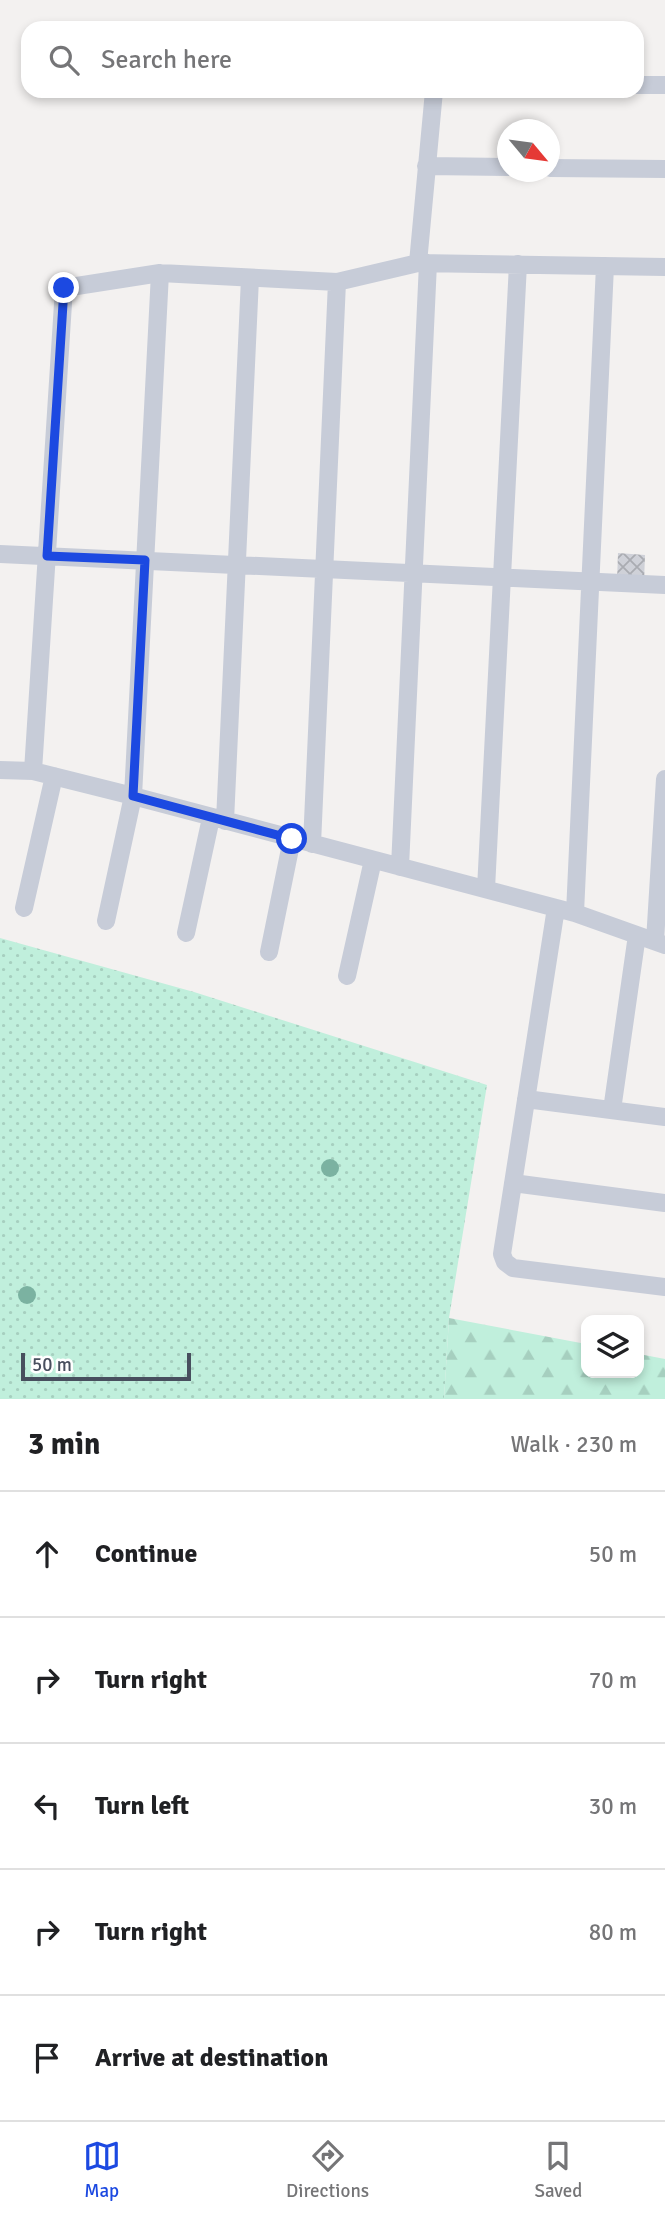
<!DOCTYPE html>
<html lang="en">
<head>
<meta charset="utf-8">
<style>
  :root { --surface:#fff; --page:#f2f2f2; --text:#202124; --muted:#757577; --line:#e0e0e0; --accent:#1c49e1 }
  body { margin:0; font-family:Signika,sans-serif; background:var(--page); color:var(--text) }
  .controls { position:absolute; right:21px; bottom:21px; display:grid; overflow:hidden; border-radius:14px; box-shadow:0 4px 10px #0003 }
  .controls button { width:63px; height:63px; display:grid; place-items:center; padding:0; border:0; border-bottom:2px solid var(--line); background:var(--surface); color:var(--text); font:35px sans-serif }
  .compass { position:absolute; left:497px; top:119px; width:63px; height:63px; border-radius:50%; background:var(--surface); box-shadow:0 4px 10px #0003; rotate:119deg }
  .scale { position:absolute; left:21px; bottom:18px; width:170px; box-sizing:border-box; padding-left:7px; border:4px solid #484f5e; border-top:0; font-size:19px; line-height:24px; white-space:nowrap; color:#484f5e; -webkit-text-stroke:5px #fff; paint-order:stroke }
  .stop { position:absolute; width:21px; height:21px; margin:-16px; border:5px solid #1c49e1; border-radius:50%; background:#fff }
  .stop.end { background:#1c49e1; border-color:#fff; box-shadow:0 2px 7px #0008 }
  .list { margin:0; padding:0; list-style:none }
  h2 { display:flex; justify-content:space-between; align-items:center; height:91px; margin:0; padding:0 28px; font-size:30px }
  h2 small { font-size:23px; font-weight:400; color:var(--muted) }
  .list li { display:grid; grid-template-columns:46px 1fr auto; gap:21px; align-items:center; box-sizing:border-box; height:126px; padding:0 28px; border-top:2px solid var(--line) }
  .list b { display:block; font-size:26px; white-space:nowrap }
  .list em { font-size:23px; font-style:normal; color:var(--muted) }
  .icon { flex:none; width:38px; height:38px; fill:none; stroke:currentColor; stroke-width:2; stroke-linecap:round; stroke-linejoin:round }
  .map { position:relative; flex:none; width:665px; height:1399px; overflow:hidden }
  .search { position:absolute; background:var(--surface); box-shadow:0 4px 10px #0003; left:21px; right:21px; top:21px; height:77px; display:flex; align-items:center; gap:18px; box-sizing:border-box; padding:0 24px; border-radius:21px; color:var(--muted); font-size:26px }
  .sheet { height:721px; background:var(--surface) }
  nav { display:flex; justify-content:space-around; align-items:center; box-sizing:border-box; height:98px; border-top:2px solid var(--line); background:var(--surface); font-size:19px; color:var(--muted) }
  nav a { display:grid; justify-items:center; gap:4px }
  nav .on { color:var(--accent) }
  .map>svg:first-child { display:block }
</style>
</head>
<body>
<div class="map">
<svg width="665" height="1399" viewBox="0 0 665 1399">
  <defs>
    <pattern id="grass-dots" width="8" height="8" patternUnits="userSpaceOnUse" patternTransform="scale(1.75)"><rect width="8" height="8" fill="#c0efdc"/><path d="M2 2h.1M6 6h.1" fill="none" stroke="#a6cfbf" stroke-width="1.8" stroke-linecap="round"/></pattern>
    <pattern id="forest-firs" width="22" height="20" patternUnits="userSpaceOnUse" patternTransform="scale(1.75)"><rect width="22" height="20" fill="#c0efdc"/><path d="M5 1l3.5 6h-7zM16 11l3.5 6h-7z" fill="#a6cfbf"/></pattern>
    <pattern id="building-cross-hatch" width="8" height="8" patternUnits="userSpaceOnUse" patternTransform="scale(1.75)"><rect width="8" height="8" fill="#cfd1d8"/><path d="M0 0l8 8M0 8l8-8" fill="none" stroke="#aaacb2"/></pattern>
  </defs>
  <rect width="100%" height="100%" fill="#f3f1f0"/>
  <path fill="url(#grass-dots)" d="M 0,938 L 194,992 L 487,1085 L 449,1318 L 444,1399 L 0,1399 Z"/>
  <path fill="url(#forest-firs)" d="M 449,1318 L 586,1344 L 586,1373 L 639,1373 L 639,1354 L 665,1359 L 665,1399 L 444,1399 Z"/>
  <path fill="url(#building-cross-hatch)" d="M 618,553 L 645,555 L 644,583 L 617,581 Z"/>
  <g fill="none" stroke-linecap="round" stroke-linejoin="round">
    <path stroke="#c7ccd8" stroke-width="18" d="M 637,85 L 665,85
      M 426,166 L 508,167
      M 550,168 L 665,169
      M 418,263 L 434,91
      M 0,554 L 665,585
      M 0,770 L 33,771 L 133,796 L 575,913 L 665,945
      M 33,771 L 64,288 L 160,273 L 337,282 L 418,263 L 665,267
      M 225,821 L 250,278
      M 312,844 L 337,282
      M 400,867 L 428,263
      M 486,889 L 518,264
      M 24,908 L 54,776
      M 556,908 L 502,1254 L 505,1262 L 513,1268 L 665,1287
      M 575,913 L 605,266
      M 106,921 L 133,796 L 160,273
      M 186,933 L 211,818
      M 655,941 L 665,779
      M 269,952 L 292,839
      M 347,976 L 373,860
      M 526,1099 L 665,1117
      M 612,1110 L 637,935
      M 513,1183 L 665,1203"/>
  </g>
  <g fill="#7bb2a1">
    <circle cx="330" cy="1168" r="9"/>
    <circle cx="27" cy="1295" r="9"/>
  </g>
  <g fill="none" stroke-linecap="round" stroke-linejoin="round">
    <path stroke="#1c49e1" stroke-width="9" d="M 64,288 L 47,556 L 145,560 L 133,796 L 292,839"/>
  </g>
</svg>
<div class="controls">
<button><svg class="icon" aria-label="layers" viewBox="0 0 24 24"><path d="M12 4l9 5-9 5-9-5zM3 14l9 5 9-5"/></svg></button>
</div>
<svg class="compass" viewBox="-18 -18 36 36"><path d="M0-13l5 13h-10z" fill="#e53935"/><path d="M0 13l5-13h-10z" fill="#757577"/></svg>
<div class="scale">50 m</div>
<div class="stop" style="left:292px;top:839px"></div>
<div class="stop end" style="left:64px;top:288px"></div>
<div class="search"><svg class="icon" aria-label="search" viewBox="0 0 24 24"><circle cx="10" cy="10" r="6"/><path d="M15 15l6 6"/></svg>Search here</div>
</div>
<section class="sheet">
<h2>3 min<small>Walk · 230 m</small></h2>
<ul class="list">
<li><svg class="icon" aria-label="ahead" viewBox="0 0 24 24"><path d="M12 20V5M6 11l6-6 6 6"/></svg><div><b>Continue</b></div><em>50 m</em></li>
<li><svg class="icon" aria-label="right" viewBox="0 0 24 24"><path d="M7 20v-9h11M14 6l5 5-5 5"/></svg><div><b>Turn right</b></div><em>70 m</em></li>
<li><svg class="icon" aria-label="left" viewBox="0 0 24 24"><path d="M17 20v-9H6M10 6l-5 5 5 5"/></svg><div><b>Turn left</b></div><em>30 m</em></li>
<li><svg class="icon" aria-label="right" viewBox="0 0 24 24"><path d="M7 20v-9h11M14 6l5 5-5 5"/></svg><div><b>Turn right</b></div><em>80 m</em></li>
<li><svg class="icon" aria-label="arrive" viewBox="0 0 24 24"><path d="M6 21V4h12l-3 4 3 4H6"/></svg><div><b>Arrive at destination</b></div></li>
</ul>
</section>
<nav>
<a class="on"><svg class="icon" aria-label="map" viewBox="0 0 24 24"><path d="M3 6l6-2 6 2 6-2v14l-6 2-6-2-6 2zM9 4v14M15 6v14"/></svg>Map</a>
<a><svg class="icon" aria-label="directions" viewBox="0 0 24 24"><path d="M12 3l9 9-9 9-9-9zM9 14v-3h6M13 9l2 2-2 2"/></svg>Directions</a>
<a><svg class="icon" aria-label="saved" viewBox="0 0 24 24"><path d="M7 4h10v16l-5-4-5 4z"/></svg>Saved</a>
</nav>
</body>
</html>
